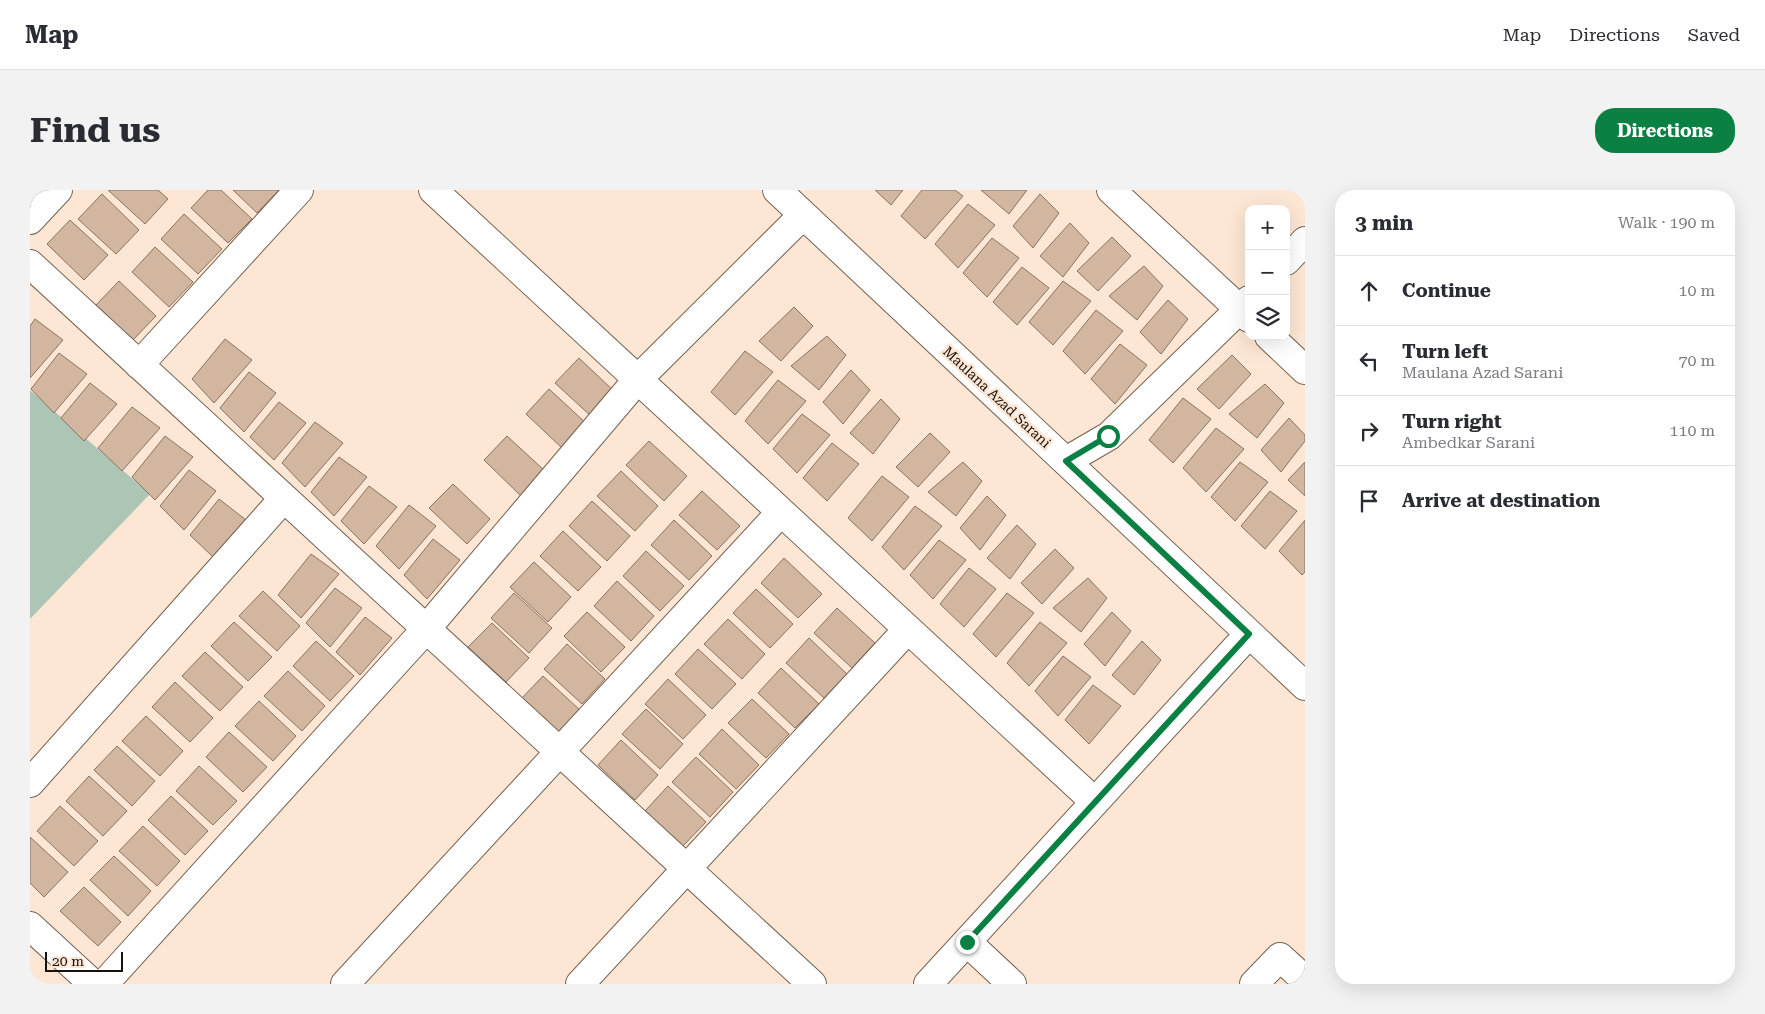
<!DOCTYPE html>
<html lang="en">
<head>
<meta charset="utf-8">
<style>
  :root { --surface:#fff; --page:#f2f2f3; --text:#2b2b33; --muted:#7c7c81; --line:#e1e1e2; --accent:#0b8043 }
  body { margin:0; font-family:"Roboto Serif",serif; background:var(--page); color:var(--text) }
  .controls { position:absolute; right:15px; top:15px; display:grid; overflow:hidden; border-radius:10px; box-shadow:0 5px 20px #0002 }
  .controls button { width:45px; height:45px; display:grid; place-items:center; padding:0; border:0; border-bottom:1px solid var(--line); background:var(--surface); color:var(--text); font:25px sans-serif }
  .scale { position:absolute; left:15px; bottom:12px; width:78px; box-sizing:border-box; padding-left:5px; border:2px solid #19110b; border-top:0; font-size:14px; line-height:18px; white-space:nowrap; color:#19110b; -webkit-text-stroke:4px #fde6d3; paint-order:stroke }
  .stop { position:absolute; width:15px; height:15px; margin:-11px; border:4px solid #0b8043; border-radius:50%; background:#fff }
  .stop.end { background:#0b8043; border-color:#fff; box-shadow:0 1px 5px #0008 }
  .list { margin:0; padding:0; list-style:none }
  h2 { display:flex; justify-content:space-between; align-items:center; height:65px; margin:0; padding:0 20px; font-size:21px }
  h2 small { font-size:16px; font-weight:400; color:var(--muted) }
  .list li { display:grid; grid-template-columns:32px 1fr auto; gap:15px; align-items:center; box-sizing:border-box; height:70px; padding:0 20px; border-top:1px solid var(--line) }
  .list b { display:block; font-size:19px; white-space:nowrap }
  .list p { margin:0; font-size:16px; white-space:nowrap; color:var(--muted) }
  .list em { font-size:16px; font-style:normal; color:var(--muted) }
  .icon { flex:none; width:28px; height:28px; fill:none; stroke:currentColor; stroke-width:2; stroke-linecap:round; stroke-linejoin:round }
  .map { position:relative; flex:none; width:1275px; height:794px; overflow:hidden; border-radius:20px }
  header { display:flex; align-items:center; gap:30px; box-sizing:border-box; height:70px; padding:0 25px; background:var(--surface); border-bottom:1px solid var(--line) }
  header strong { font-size:24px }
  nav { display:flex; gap:28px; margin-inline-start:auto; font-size:18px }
  .intro { display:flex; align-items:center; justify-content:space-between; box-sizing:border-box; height:120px; padding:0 30px }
  h1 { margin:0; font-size:35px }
  .button { padding:12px 22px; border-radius:20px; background:var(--accent); color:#fff; font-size:18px; font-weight:700 }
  main { display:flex; gap:30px; padding:0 30px }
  aside { flex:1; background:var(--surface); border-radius:20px; box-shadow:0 5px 20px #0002 }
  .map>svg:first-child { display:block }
</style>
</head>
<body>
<header>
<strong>Map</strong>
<nav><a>Map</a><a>Directions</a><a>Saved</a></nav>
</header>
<div class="intro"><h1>Find us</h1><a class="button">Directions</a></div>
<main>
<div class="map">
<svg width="1275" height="794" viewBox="0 0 1275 794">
  <rect width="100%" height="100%" fill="#fde6d3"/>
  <path fill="#adc5b5" d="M 0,200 L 120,304 L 0,429 Z"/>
  <path fill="#d2b69f" stroke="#877362" d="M 78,0 L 128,0 L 138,9 L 115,34 Z
    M 178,0 L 191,0 L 222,29 L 198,53 L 161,18 Z
    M 203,0 L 249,0 L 227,23 Z
    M 845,0 L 873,0 L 861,15 Z
    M 892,0 L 925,0 L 933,6 L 895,49 L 871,26 Z
    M 951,0 L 997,0 L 979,24 Z
    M 72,4 L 109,40 L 86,64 L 48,29 Z
    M 1010,4 L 1029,23 L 1003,58 L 983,36 Z
    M 938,14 L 965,35 L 928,78 L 905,54 Z
    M 154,24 L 192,59 L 168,84 L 131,49 Z
    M 40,30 L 78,65 L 54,90 L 17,54 Z
    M 1040,33 L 1059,53 L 1033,87 L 1010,66 Z
    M 1082,47 L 1101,66 L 1068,101 L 1047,81 Z
    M 962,48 L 989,68 L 957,107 L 933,83 Z
    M 125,57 L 163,92 L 139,117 L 102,82 Z
    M 1114,76 L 1133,96 L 1107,130 L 1079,106 Z
    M 992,77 L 1019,98 L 987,135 L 963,112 Z
    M 89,91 L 126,126 L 103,150 L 66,115 Z
    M 1033,91 L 1061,111 L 1023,155 L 999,132 Z
    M 1138,110 L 1158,129 L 1131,164 L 1110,142 Z
    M 764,117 L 783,136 L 751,171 L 729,151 Z
    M 1066,120 L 1093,141 L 1055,184 L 1033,161 Z
    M 5,129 L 33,150 L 0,188 L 0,136 Z
    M 797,146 L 816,165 L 789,200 L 761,176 Z
    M 195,149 L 222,170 L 184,213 L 162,189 Z
    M 1090,154 L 1117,175 L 1085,214 L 1061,189 Z
    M 715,161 L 743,182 L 705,225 L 681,202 Z
    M 29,163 L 57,184 L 24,223 L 1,199 Z
    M 1202,165 L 1221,184 L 1189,219 L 1167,199 Z
    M 549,168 L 586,203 L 563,228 L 525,193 Z
    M 821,180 L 840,200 L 813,234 L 793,212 Z
    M 219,182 L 246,203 L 214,242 L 190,218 Z
    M 748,190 L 776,211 L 738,254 L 715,231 Z
    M 60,193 L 87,214 L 54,251 L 31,228 Z
    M 1235,194 L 1254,213 L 1227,248 L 1199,224 Z
    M 519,199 L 557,234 L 533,259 L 496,224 Z
    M 1153,208 L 1181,229 L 1143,273 L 1119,250 Z
    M 851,209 L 870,229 L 843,264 L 820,243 Z
    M 249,212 L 276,233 L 244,270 L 220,247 Z
    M 102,217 L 130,238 L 92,281 L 68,258 Z
    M 772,224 L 800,245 L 767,283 L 743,259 Z
    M 1259,228 L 1275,245 L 1275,251 L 1251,282 L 1231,260 Z
    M 285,232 L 313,253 L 275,297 L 252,273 Z
    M 1186,238 L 1214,259 L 1176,302 L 1153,278 Z
    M 900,243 L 920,262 L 888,297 L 866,277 Z
    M 135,246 L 163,267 L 125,310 L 102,287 Z
    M 477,246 L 515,281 L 491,306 L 454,270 Z
    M 619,251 L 657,286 L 634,311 L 596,275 Z
    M 802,253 L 829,274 L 797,311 L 773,288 Z
    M 309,267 L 337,287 L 304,326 L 281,302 Z
    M 933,272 L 952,291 L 926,326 L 898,302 Z
    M 1210,272 L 1238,292 L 1205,331 L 1181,307 Z
    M 1275,272 L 1275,306 L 1258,290 Z
    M 159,280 L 186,301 L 154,340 L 130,316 Z
    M 591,281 L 628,316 L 605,341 L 567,306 Z
    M 852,286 L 879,307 L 842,351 L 818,328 Z
    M 423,294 L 460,329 L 437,354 L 399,318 Z
    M 339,296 L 367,317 L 334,354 L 311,331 Z
    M 672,301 L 710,336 L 687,360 L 649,325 Z
    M 1240,301 L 1267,321 L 1235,359 L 1211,336 Z
    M 957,306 L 976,325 L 950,360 L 930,338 Z
    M 189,309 L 216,330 L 184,368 L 160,345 Z
    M 562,311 L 600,346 L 577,371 L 539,336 Z
    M 379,315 L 406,336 L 369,379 L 346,356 Z
    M 885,316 L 912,336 L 874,380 L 852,357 Z
    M 644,330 L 682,366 L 659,390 L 621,355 Z
    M 1275,330 L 1275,382 L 1272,385 L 1249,361 Z
    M 987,335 L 1006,354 L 980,389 L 957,368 Z
    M 533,341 L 571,377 L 548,401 L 510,366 Z
    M 403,349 L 430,370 L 397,409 L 374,385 Z
    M 909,350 L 936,370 L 903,409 L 880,385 Z
    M 1025,359 L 1044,378 L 1012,414 L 991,393 Z
    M 616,361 L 654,396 L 630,421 L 593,386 Z
    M 281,364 L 309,384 L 271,428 L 248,405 Z
    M 754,368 L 792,404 L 768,428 L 731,393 Z
    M 504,372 L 541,407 L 518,432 L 480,397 Z
    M 939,378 L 966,399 L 934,437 L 910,414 Z
    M 1058,388 L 1077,408 L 1051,442 L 1023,418 Z
    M 587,391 L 624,426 L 601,451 L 564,416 Z
    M 305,398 L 332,418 L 300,457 L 276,433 Z
    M 726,399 L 763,434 L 740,458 L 703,423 Z
    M 233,401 L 270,436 L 247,461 L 209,426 Z
    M 484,403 L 522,438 L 499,463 L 461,428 Z
    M 977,403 L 1004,423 L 966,467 L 943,444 Z
    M 807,418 L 845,453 L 822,478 L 784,443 Z
    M 557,422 L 595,457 L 571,482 L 534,446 Z
    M 1082,422 L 1101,441 L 1075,476 L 1054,454 Z
    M 335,427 L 362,448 L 330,485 L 306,462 Z
    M 698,429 L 735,464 L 712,489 L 674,454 Z
    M 204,432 L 242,467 L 218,491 L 181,456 Z
    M 1010,432 L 1037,453 L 999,496 L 977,473 Z
    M 462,433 L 499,468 L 476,492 L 438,457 Z
    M 779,448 L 817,484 L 794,508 L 756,473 Z
    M 286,451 L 324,486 L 300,511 L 263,476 Z
    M 1112,451 L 1131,470 L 1104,505 L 1082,485 Z
    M 537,454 L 575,489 L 552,514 L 514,479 Z
    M 668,459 L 706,494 L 682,519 L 645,484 Z
    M 175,462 L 213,497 L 190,521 L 152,486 Z
    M 1033,466 L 1061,487 L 1028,526 L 1005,501 Z
    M 751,478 L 789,514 L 765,538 L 728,503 Z
    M 258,481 L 295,516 L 272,541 L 234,506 Z
    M 513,486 L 551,521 L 528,545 L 490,510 Z
    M 638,489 L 676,525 L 653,549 L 615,514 Z
    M 145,492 L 183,528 L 160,552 L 122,517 Z
    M 1063,495 L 1091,516 L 1059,554 L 1035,530 Z
    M 722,509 L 759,544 L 736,568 L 698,533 Z
    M 229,511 L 266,546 L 243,571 L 205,536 Z
    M 616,519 L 653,554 L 630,579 L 592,544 Z
    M 116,526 L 153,561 L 130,586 L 92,551 Z
    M 692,539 L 729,575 L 706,599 L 669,564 Z
    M 199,542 L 237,577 L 213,602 L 176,567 Z
    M 591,550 L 628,585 L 605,610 L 568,575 Z
    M 87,556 L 125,591 L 102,616 L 64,580 Z
    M 666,567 L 703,602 L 680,627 L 642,592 Z
    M 169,576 L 207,611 L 183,635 L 146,601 Z
    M 59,586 L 97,621 L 73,646 L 36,611 Z
    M 638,596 L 676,632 L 653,656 L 615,621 Z
    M 141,606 L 178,641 L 155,665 L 118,630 Z
    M 30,616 L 68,651 L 44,676 L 7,641 Z
    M 113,636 L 150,671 L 127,696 L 89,661 Z
    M 0,647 L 38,682 L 14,707 L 0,693 Z
    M 84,666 L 121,701 L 98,726 L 60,690 Z
    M 54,697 L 91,732 L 68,756 L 30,721 Z"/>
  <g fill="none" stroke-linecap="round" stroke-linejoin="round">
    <g stroke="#756251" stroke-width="30">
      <path id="minor" d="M 403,0 L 1065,612
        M 747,0 L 1275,496
        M 1081,0 L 1219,128
        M 0,30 L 28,0
        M 1256,71 L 1275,51
        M 0,74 L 782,794
        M 1239,146 L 1275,180
        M 109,175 L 269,0
        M 1036,271 L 1079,246 L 1219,110
        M 0,593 L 254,308
        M 0,736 L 63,794
        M 937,752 L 982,794
        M 74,794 L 396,439 L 608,189 L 773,25
        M 315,794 L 751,322
        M 550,794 L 878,439
        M 898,794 L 1219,444
        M 1224,794 L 1250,767 L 1275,790"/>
    </g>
    <use href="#minor" stroke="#fff" stroke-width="28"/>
  </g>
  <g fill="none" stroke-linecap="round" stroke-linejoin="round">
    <path stroke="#0b8043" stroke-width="6" d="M 937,752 L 1219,444 L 1036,271 L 1078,246"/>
  </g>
  <g text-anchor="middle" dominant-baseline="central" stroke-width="5" stroke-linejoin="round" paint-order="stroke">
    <g font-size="14" fill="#19110b" stroke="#fde6d3">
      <text transform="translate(967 207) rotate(43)">Maulana Azad Sarani</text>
    </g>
  </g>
</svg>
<div class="controls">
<button>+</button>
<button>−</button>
<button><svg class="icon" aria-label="layers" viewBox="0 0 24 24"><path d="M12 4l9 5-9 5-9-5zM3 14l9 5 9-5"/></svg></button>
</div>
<div class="scale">20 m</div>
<div class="stop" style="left:1078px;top:246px"></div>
<div class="stop end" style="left:937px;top:752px"></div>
</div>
<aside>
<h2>3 min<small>Walk · 190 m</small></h2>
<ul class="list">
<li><svg class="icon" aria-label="ahead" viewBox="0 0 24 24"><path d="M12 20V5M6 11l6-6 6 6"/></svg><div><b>Continue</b></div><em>10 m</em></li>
<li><svg class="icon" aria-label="left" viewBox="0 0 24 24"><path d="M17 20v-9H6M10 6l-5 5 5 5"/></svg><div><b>Turn left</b><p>Maulana Azad Sarani</p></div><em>70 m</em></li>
<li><svg class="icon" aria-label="right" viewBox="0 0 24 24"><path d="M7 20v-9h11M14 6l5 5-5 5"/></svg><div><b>Turn right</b><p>Ambedkar Sarani</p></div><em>110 m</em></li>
<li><svg class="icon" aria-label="arrive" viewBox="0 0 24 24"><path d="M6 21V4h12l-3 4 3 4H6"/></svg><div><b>Arrive at destination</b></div></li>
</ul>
</aside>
</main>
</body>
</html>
